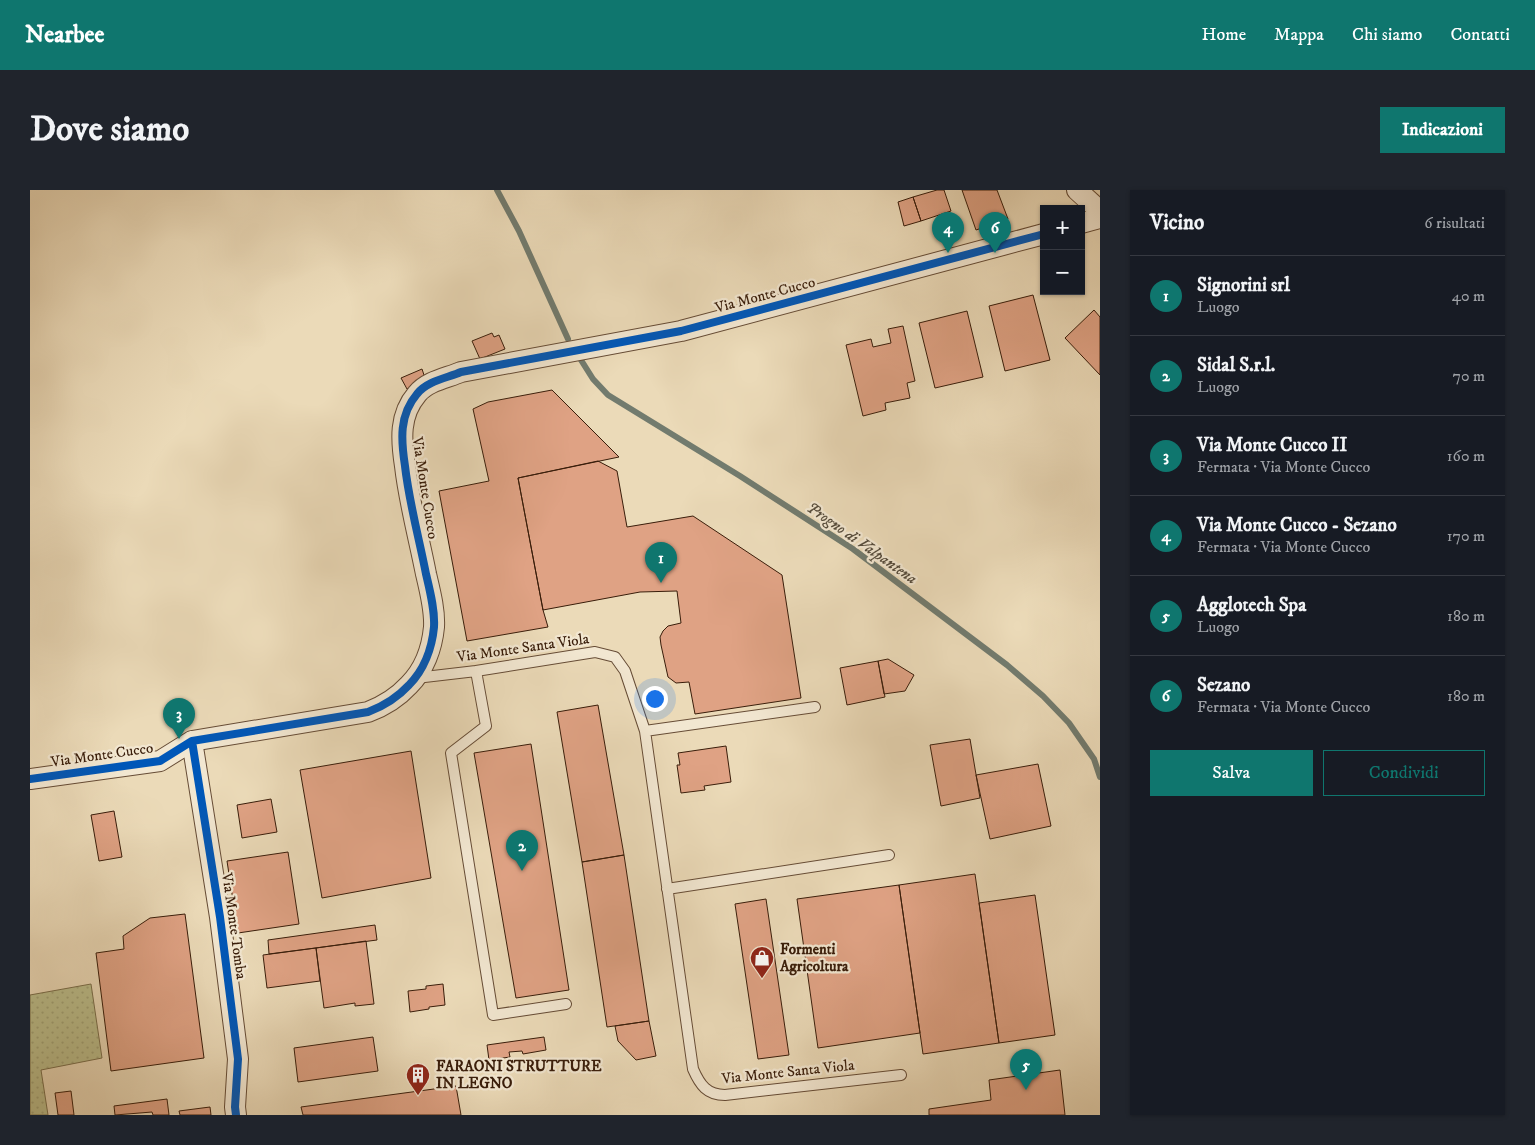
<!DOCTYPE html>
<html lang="it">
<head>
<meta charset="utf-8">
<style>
  :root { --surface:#171b24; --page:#20242c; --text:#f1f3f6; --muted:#9ea1a6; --line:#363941; --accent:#0f766e }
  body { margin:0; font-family:"IM FELL DW Pica",serif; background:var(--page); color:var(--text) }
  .controls { position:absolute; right:15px; top:15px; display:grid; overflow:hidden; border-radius:0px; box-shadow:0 1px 4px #0004 }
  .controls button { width:45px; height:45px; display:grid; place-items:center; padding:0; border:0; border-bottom:1px solid var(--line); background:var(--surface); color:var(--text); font:25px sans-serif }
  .you { position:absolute; left:624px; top:508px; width:18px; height:18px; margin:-12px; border:4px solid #fff; border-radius:50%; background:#1a73e8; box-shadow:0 0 0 8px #1a73e833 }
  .badge { display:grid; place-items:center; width:32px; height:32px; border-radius:50%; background:var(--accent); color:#fff; font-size:16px; font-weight:700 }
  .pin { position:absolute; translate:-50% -41px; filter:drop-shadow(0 1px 2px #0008) }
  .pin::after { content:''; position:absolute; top:26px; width:18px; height:15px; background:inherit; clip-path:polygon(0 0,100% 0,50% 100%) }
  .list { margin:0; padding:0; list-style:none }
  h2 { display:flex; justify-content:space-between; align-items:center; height:65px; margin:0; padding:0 20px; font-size:21px }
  h2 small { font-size:16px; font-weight:400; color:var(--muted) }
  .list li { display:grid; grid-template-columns:32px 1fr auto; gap:15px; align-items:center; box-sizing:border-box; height:80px; padding:0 20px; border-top:1px solid var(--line) }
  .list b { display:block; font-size:19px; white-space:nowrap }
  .list p { margin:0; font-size:16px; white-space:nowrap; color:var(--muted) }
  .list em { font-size:16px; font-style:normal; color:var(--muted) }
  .actions { display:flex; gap:10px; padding:15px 20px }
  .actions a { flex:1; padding:11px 0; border:1px solid var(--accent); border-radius:0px; text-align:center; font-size:18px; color:var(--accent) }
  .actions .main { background:var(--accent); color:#fff }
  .map { position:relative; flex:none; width:1070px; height:925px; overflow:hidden; border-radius:0px }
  header { display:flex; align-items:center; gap:30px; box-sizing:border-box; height:70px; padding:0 25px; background:var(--accent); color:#fff }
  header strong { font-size:24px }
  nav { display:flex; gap:28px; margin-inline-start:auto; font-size:18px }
  .intro { display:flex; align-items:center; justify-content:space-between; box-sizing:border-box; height:120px; padding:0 30px }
  h1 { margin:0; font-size:35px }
  .button { padding:12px 22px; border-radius:0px; background:var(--accent); color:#fff; font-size:18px; font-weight:700 }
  main { display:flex; gap:30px; padding:0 30px }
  aside { flex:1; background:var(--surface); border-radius:0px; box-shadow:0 1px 4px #0004 }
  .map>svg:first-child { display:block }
</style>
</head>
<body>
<header>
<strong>Nearbee</strong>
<nav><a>Home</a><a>Mappa</a><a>Chi siamo</a><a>Contatti</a></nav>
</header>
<div class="intro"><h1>Dove siamo</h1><a class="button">Indicazioni</a></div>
<main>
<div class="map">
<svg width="1070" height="925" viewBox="0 0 1070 925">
  <defs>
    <pattern id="grass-dots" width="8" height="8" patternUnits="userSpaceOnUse" patternTransform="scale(1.25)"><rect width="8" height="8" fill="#bbbe8c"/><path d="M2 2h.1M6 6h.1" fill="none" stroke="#a2a377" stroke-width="1.8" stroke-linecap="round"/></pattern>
  </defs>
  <rect width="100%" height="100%" fill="#ebdab8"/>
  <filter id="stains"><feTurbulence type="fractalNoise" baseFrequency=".004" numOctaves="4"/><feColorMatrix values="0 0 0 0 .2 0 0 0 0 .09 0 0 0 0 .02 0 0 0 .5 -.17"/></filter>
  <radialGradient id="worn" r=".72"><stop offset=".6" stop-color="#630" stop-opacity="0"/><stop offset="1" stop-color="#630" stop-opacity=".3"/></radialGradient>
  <path fill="url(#grass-dots)" stroke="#7a6e4b" d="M 61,794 L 72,868 L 11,880 L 18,925 L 0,925 L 0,805 Z"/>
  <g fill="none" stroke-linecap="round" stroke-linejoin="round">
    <path stroke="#727b6e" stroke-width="6" d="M 467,0 L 489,41 L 538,149
      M 551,170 L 563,189 L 578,205 L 710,286 L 823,359 L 977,475 L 1013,506 L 1039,533 L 1064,569 L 1070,587"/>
  </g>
  <path fill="#dfa284" stroke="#391d0a" d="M 907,0 L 914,0 L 921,21 L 891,31 L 883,7 Z
    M 932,0 L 967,0 L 978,29 L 946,40 Z
    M 883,7 L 891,31 L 874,36 L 868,12 Z
    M 1003,105 L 1020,170 L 975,181 L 959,116 Z
    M 1064,120 L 1070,127 L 1070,185 L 1035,148 Z
    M 937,121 L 953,187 L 905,198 L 889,133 Z
    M 873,136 L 885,191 L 877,193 L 880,208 L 855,213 L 856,220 L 833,226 L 816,155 L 841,149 L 843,157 L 861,153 L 858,139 Z
    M 462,143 L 464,147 L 469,145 L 475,159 L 450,169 L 442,151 Z
    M 392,179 L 396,191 L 377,199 L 371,188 Z
    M 522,200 L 589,267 L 488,288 L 513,420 L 518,437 L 437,451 L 409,301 L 459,291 L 443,219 L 458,212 Z
    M 568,271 L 587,281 L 597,337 L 663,326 L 752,385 L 771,508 L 665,524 L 659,492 L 646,493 L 638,487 L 631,455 L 630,447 L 633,441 L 638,436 L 651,433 L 647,401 L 610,402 L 513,420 L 488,288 Z
    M 858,469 L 884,485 L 875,501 L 854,504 L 848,471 Z
    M 848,471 L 855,507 L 817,515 L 810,478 Z
    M 568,515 L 594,665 L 552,672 L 527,522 Z
    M 940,549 L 950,608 L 911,616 L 900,555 Z
    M 501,554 L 539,800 L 486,808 L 444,563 Z
    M 696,556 L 701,592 L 674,596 L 675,600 L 651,603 L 647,575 L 650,575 L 648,563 Z
    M 381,561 L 401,688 L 292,708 L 270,580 Z
    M 1008,574 L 1021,636 L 960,649 L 946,585 Z
    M 241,609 L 247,642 L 212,648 L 207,615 Z
    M 84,621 L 92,667 L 69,671 L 61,625 Z
    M 258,662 L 269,734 L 208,743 L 197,671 Z
    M 594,665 L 619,831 L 577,837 L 552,672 Z
    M 945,684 L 969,853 L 893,864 L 869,695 Z
    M 869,695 L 890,843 L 788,858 L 767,709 Z
    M 1005,705 L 1025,845 L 969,853 L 949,713 Z
    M 736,709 L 759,865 L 728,869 L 705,714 Z
    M 155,724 L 174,868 L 81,881 L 66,763 L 94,759 L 93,746 L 120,728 Z
    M 345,735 L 347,750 L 239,764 L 238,750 Z
    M 336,751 L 344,814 L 325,816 L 325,813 L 294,818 L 286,758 Z
    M 286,758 L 290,791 L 237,798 L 233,765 Z
    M 413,794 L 415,815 L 399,817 L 399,819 L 380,822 L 378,801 L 396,799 L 396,796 Z
    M 619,831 L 626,866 L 606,870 L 588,851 L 585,836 Z
    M 343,847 L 348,881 L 268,892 L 264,858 Z
    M 514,847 L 516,860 L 493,864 L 492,861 L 479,862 L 480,867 L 459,870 L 457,855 Z
    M 1030,880 L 1035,925 L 899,925 L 899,919 L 961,910 L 959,890 Z
    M 426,896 L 431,925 L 273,925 L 271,917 Z
    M 41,901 L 44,925 L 28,925 L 25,903 Z
    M 137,909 L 139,925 L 123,925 L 122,922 L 85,925 L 84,916 Z
    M 180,917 L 181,925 L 150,925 L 149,921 Z"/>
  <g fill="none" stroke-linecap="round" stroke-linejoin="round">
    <g stroke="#664c36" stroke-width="12">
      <path id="lane" d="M 446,481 L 456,536 L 421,563 L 463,825 L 536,814
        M 386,488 L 446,481 L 565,462 L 585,467 L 595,481 L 615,541 L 663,879 C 670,895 677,905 695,905 L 871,885
        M 615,541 L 785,517
        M 637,699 L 859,665"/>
    </g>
    <g stroke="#664c36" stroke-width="22">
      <path id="street" d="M 1047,0 L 1070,21
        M 1051,33 L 1070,28
        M 162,551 L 190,727 L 208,869 L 205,917 L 206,925
        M 0,589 L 130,571 L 162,551 L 338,522 C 354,516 367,508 379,495 C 394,480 402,458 404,437 C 405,420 400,401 396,384 C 389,348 379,312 375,276 C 371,250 369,225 387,204 C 397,191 417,188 431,182 L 651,141 L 1014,44"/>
    </g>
    <use href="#lane" stroke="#f2e7d1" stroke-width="10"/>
    <use href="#street" stroke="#f2e7d1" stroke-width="20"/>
    <g stroke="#f2e7d1" stroke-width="11">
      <path id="cycleway" d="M 162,551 L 190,727 L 208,869 L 205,917 L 206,925
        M 0,589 L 130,571 L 162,551 L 338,522 C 354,516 367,508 379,495 C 394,480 402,458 404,437 C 405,420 400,401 396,384 C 389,348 379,312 375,276 C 371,250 369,225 387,204 C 397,191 417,188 431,182 L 651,141 L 1014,44"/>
    </g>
    <use href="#cycleway" stroke="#0057b8" stroke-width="8"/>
  </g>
  <defs>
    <g id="shop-pin" transform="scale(1.25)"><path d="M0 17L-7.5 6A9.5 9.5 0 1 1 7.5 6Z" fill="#8f2418" stroke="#f2e7d1"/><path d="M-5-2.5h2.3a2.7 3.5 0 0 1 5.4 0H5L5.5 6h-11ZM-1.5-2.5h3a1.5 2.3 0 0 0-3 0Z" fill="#fff"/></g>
    <g id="building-pin" transform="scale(1.25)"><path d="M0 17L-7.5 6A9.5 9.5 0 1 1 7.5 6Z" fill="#8f2418" stroke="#f2e7d1"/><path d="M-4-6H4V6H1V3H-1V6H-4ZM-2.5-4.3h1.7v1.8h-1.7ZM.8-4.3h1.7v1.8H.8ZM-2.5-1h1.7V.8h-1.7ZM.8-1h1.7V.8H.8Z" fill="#fff"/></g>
  </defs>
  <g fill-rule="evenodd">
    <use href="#shop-pin" x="732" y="768"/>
    <use href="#building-pin" x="388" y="885"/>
  </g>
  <g text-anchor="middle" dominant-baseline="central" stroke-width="4.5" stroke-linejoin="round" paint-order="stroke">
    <g font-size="15" fill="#391d0a" stroke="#f2e7d1">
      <text transform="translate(735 105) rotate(-15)">Via Monte Cucco</text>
      <text transform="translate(395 298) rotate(81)">Via Monte Cucco</text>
      <text transform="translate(493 458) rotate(-8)">Via Monte Santa Viola</text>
      <text transform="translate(72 565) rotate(-8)">Via Monte Cucco</text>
      <text transform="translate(204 736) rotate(82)">Via Monte Tomba</text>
      <text transform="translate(758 882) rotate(-6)">Via Monte Santa Viola</text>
    </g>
    <g font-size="15" font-weight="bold" fill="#391d0a" stroke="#f2e7d1" text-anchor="start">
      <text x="750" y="759">Formenti<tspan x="750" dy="17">Agricoltura</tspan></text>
      <text x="406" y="876">FARAONI STRUTTURE<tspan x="406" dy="17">IN LEGNO</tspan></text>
    </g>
    <g font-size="16" font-style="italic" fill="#564c3c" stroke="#f2e7d1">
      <text transform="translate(832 353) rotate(35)">Progno di Valpantena</text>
    </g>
  </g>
  <rect width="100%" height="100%" filter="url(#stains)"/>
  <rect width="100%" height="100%" fill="url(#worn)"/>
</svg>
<div class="controls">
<button>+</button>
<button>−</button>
</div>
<div class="you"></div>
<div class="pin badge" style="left:631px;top:393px">1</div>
<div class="pin badge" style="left:492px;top:681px">2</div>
<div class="pin badge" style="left:149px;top:549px">3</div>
<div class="pin badge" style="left:918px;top:63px">4</div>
<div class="pin badge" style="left:996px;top:900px">5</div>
<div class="pin badge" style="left:965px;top:63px">6</div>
</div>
<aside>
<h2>Vicino<small>6 risultati</small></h2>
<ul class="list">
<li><span class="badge">1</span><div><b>Signorini srl</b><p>Luogo</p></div><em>40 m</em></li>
<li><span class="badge">2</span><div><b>Sidal S.r.l.</b><p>Luogo</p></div><em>70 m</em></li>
<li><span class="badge">3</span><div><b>Via Monte Cucco II</b><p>Fermata · Via Monte Cucco</p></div><em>160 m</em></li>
<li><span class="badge">4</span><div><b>Via Monte Cucco - Sezano</b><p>Fermata · Via Monte Cucco</p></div><em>170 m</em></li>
<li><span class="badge">5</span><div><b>Agglotech Spa</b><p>Luogo</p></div><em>180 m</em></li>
<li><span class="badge">6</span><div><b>Sezano</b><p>Fermata · Via Monte Cucco</p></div><em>180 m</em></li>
</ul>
<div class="actions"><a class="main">Salva</a><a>Condividi</a></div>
</aside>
</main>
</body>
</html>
